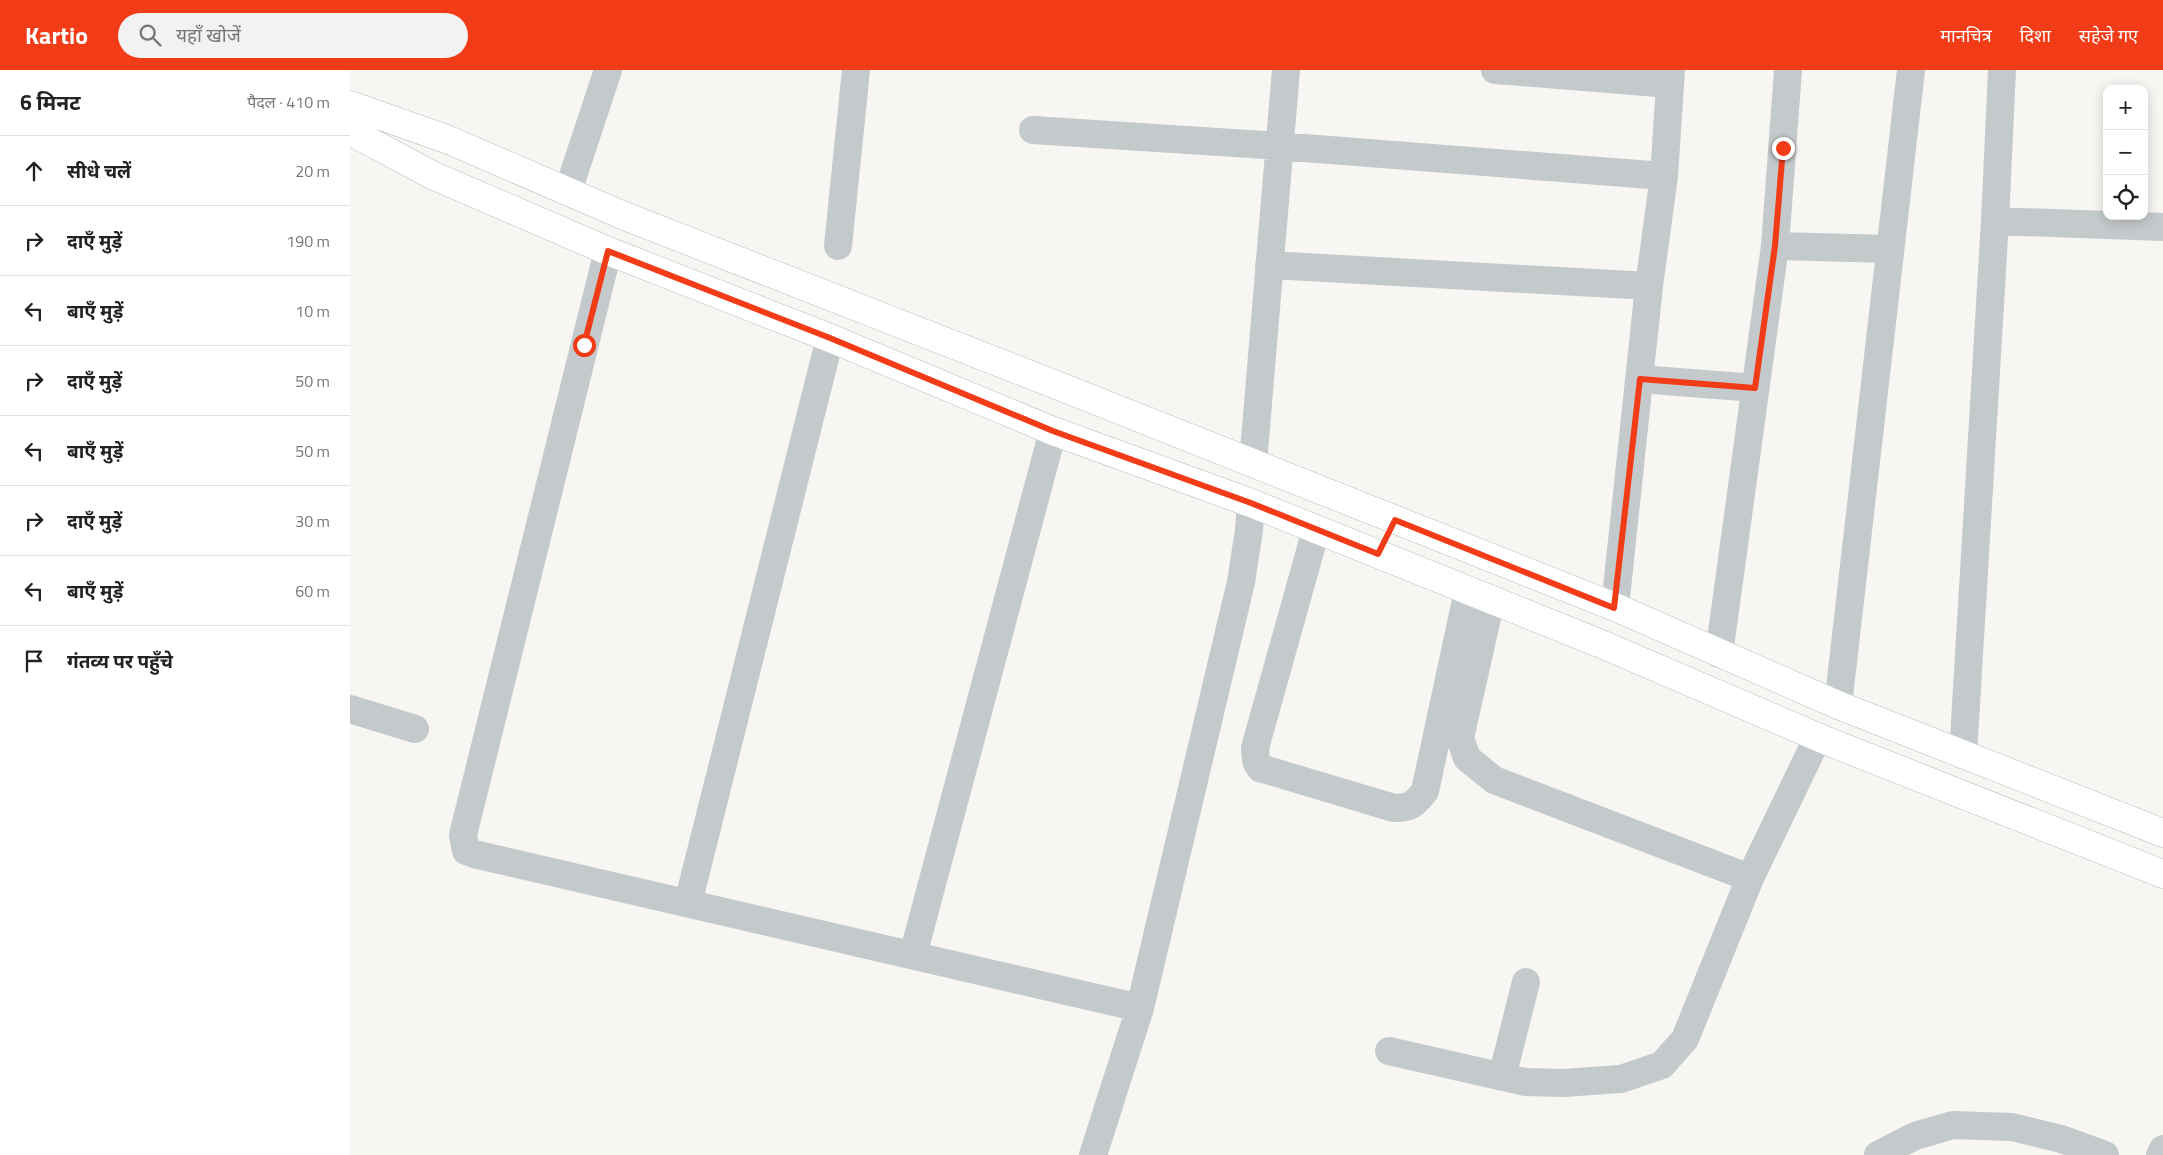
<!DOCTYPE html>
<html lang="hi">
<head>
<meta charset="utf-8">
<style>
  :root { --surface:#fff; --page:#f2f2f2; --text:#222; --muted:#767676; --line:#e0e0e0; --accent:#f23b17 }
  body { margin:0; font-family:"Titillium Web","Noto Sans Devanagari",sans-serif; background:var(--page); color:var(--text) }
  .controls { position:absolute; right:15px; top:15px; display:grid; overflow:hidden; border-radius:10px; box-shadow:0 2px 12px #0003 }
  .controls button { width:45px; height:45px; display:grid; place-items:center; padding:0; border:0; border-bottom:1px solid var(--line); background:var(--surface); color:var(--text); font:25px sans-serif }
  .stop { position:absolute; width:15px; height:15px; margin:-11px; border:4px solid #f23b17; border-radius:50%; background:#fff }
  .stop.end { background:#f23b17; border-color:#fff; box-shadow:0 1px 5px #0008 }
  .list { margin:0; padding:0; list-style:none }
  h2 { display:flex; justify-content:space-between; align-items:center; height:65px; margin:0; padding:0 20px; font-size:21px }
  h2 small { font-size:16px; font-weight:400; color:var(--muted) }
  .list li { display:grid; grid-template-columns:32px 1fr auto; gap:15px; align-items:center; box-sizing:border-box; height:70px; padding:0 20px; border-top:1px solid var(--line) }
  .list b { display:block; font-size:19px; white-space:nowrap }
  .list em { font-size:16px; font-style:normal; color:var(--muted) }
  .icon { flex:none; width:28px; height:28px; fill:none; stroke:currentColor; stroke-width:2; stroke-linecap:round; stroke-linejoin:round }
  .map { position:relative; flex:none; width:1813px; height:1085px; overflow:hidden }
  header { display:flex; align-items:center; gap:30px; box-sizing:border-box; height:70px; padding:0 25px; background:var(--accent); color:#fff }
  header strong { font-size:24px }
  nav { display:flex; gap:28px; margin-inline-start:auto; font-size:18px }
  .search { width:350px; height:45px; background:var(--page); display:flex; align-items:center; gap:12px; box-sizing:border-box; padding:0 18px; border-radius:28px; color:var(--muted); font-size:19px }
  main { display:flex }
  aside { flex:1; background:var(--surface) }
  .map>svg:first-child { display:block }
</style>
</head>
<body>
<header>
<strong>Kartio</strong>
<div class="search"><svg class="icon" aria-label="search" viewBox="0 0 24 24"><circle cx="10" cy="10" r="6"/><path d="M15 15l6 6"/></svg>यहाँ खोजें</div>
<nav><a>मानचित्र</a><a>दिशा</a><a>सहेजे गए</a></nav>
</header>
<main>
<aside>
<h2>6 मिनट<small>पैदल · 410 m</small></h2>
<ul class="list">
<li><svg class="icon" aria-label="ahead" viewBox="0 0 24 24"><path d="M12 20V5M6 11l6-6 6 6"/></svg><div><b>सीधे चलें</b></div><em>20 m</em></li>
<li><svg class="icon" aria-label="right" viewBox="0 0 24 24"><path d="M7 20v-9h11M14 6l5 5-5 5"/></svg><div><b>दाएँ मुड़ें</b></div><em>190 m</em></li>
<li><svg class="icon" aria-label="left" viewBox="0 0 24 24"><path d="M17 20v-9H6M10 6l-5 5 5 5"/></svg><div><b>बाएँ मुड़ें</b></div><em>10 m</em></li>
<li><svg class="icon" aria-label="right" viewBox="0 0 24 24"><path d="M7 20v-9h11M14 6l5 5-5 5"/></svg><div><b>दाएँ मुड़ें</b></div><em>50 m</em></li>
<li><svg class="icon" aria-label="left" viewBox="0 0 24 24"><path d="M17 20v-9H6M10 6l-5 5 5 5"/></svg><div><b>बाएँ मुड़ें</b></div><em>50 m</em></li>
<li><svg class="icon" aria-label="right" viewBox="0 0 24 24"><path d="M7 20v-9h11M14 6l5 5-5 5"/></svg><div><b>दाएँ मुड़ें</b></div><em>30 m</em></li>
<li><svg class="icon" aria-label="left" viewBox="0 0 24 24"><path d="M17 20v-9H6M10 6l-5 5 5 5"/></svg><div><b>बाएँ मुड़ें</b></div><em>60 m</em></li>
<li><svg class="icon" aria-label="arrive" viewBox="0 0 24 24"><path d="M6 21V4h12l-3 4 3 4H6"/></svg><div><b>गंतव्य पर पहुँचे</b></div></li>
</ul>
</aside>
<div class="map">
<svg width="1813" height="1085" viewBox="0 0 1813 1085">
  <rect width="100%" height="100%" fill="#f7f6f3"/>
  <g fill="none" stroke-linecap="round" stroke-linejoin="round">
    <g stroke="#b7bcbf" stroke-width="29">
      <path id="major" d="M 0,35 L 99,70 L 272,145 L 714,318 L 1265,537 L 1488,635 L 1813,763
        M 0,61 L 82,105 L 258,181 L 480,268 L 703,361 L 901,433 L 1249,573 L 1477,671 L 1813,804"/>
    </g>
    <path stroke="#c4c9cb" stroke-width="28" d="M 1145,0 L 1320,14
      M 683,60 L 929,76 L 1314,106
      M 218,121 L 258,0
      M 1645,151 L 1813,157
      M 488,176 L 506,0
      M 1425,176 L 1539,179
      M 258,181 L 113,765 L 116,781 L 124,784 L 790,938 L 891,512 L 899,460 L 901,433
      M 919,195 L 1299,216
      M 1290,309 L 1405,318
      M 903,393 L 936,0
      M 966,460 L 905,678 L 906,691 L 910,698 L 1044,738 C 1061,738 1065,734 1075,721 L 1118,521
      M 1141,530 L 1110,668 L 1117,688 L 1144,710 L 1400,808
      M 1265,537 L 1299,216 L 1314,106 L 1321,0
      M 1369,584 L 1425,176 L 1438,0
      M 1488,635 L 1561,0
      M 0,639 L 65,659
      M 1613,685 L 1645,151 L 1652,0
      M 338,833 L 480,268
      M 563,885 L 703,361
      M 1039,981 L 1176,1012 L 1213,1013 L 1271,1009 L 1312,995 L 1335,969 L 1400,808 L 1468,667
      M 1152,1007 L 1176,912
      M 743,1085 L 790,938
      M 1528,1085 L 1565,1066 L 1603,1055 L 1662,1057 L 1711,1069 L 1755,1085
      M 1810,1085 L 1813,1079"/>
    <use href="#major" stroke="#fff" stroke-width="28"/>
  </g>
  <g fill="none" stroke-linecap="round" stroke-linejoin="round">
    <path stroke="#f23b17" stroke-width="6" d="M 234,275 L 258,181 L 480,268 L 703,361 L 901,433 L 1028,484 L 1045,450 L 1264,538 L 1290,309 L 1405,318 L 1425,176 L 1433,78"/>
  </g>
</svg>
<div class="controls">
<button>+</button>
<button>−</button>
<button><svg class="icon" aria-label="locate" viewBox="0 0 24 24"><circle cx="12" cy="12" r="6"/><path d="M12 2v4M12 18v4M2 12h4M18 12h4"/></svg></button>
</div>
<div class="stop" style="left:234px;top:275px"></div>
<div class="stop end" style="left:1433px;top:78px"></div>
</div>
</main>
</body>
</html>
